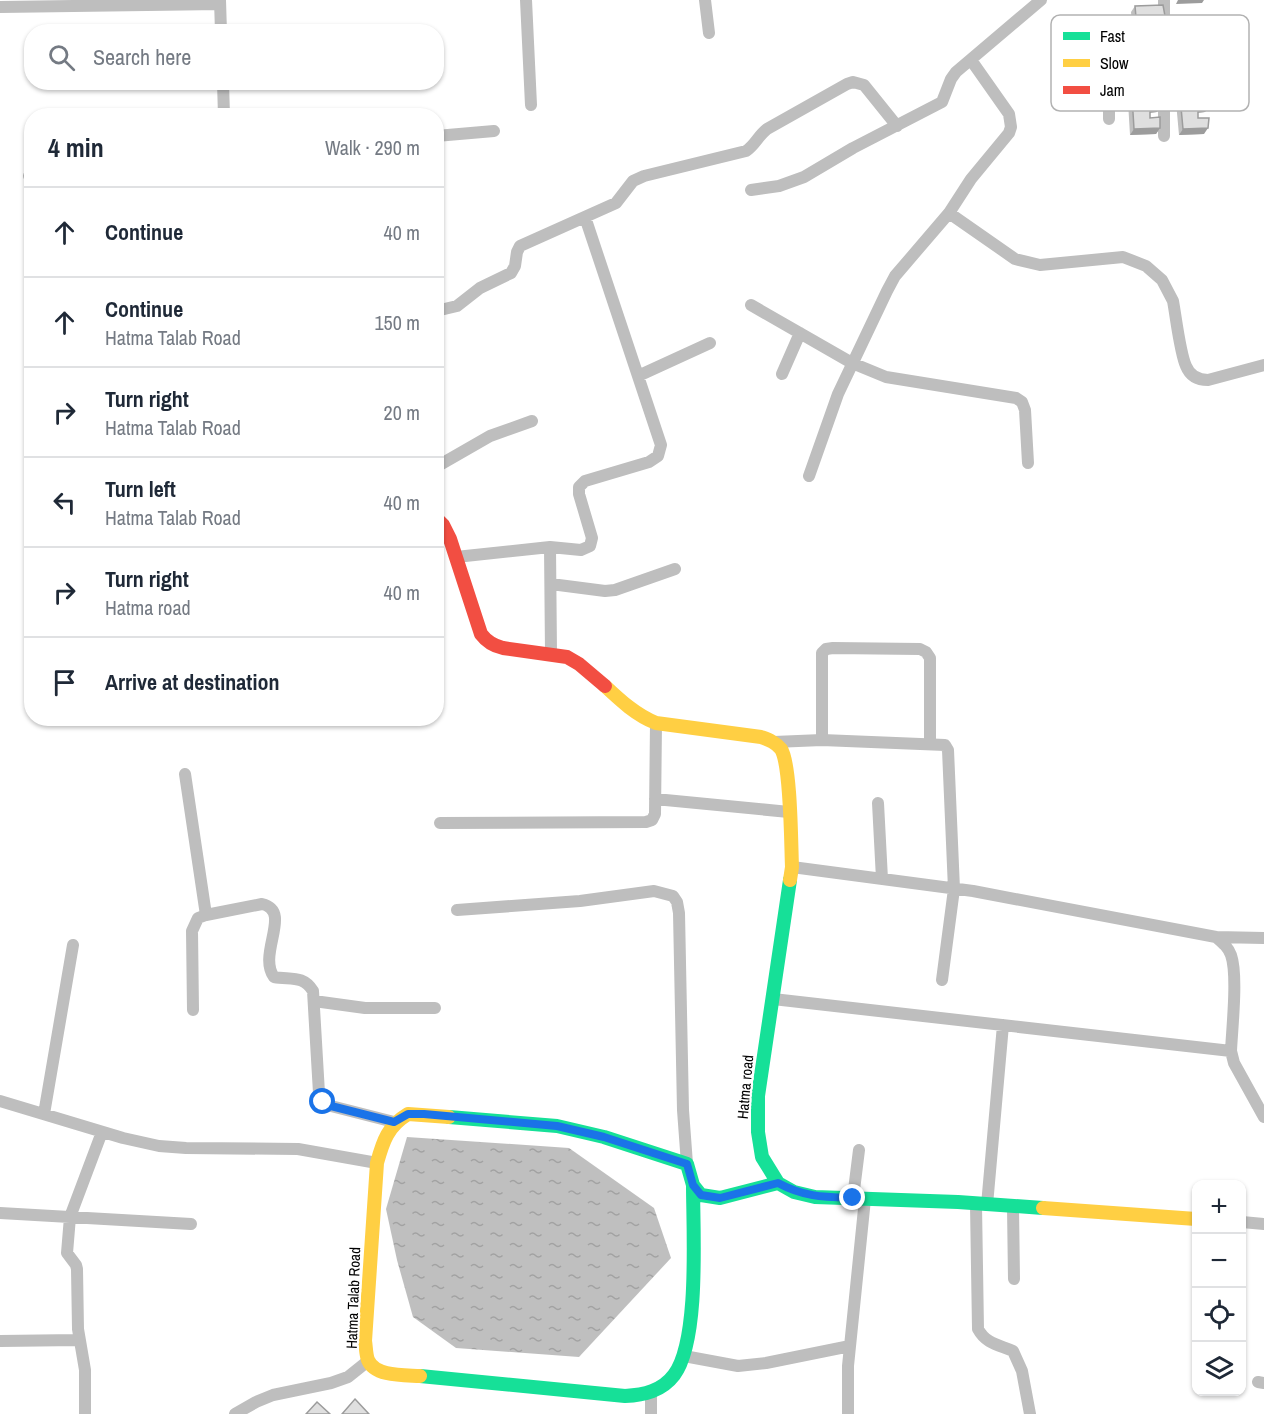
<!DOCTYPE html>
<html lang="en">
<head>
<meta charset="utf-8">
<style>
  :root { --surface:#fff; --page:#f2f2f3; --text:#1f2937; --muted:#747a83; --line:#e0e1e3 }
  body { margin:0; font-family:"Archivo Narrow",sans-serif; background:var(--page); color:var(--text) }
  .controls { position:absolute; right:18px; bottom:18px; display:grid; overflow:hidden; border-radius:12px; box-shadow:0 2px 4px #0004 }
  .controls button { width:54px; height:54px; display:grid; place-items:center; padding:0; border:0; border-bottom:2px solid var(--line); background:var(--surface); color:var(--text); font:30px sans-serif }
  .stop { position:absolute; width:18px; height:18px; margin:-14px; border:4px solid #1a73e8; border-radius:50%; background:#fff }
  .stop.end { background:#1a73e8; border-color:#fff; box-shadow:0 2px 6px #0008 }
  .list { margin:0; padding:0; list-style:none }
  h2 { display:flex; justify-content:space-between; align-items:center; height:78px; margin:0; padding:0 24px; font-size:26px }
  h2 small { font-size:20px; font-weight:400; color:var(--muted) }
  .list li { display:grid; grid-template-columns:39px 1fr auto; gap:18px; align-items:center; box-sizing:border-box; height:90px; padding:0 24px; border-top:2px solid var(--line) }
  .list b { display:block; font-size:22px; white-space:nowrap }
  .list p { margin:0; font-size:20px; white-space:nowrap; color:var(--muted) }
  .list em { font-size:20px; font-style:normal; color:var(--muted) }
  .icon { flex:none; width:33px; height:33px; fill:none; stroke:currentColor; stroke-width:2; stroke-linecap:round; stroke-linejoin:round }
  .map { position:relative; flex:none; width:1264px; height:1414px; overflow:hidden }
  .search { position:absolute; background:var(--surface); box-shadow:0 2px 4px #0004; left:24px; top:24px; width:420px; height:66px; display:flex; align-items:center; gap:15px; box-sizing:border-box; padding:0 21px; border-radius:24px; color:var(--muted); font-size:22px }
  .panel { position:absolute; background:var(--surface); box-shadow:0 2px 4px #0004; left:24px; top:108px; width:420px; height:618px; border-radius:24px }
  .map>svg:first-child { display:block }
</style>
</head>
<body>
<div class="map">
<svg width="1264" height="1414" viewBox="0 0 1264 1414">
  <defs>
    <pattern id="water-ripples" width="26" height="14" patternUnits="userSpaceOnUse" patternTransform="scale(1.5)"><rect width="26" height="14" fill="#bfbfbf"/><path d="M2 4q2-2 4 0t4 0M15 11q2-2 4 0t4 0" fill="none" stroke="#a2a2a2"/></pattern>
  </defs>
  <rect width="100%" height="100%" fill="#fff"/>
  <path fill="url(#water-ripples)" d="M 407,1137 L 569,1148 L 654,1208 L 671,1258 L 579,1357 L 456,1348 L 413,1317 L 397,1260 L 386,1209 Z"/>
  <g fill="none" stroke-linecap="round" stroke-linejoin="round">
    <path stroke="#bebebe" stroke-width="12" d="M 220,0 L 221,32
      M 526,0 L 531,105
      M 705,0 L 709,33
      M 1164,0 L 1164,136
      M 0,7 L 220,4
      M 223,82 L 224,116
      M 1109,119 L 1109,63 L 1115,50 L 1124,47 L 1243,47
      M 436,136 L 494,131
      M 29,176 L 32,176
      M 751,190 L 779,186 L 804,177 L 853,148 L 942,102 L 951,79 L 956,72 L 1041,0
      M 949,213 L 1015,259 L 1040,265 L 1123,257 L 1146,266 L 1162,280 L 1173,301 C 1176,317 1180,353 1186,366 C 1190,376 1198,380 1208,380 L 1264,365
      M 751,305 L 852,363 L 886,377 L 1016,398 L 1022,402 L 1025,410 L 1028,463
      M 436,311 L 457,306 L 480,288 L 511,273 L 515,266 L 517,252 L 520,246 L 616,203 L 633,181 L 644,176 L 746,151 C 755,145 758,136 767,129 L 847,84 L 853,82 L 864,85 L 897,126
      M 782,374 L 800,333
      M 638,376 L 710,343
      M 436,467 L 490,436 L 532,421
      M 809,476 L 838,394 L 887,291 L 895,276 L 949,213 L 971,179 L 1009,133 L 1011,127 L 1009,114 L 971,60
      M 550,547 L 581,550 L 590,546 L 592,538 L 579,494 L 579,487 L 585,481 L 649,462 L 658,456 L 661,445 L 585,217
      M 456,557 L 550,547 L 551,653
      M 551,584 L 605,591 L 615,590 L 675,569
      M 822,740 L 822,653 L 826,649 L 833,648 L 920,649 L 926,652 L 930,658 L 930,743
      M 774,742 L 822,740 L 945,745 L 948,750 L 954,889 L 942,980
      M 185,774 L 206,915 L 262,904 C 293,911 257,954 274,977 C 291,980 303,975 313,991 L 319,1093 L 323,1102 L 331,1106 L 394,1122
      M 655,799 L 789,812
      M 878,803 L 882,879
      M 440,823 L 646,822 L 652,820 L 655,814 L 656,723
      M 792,867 L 973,891 L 1216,937 C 1223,943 1228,947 1231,955 C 1238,975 1232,1028 1231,1051 L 1234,1063 L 1264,1117
      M 457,910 L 580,901 L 654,891 L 673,896 L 677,902 L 679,913 L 683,1110 L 687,1164
      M 1216,937 L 1264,938
      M 773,999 L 1231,1051
      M 314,1001 L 365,1008 L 435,1008
      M 193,1010 L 192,931 L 198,918 L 206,915
      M 0,1101 L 123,1138 L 159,1146 L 186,1148 L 298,1149 L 377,1163
      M 44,1114 L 73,945
      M 853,1198 L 859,1150
      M 976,1205 L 978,1329 C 986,1344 999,1345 1013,1351 L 1022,1371 L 1030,1414
      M 987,1205 L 1003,1025
      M 1013,1207 L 1014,1279
      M 0,1213 L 191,1224
      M 1242,1222 L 1264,1224
      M 0,1341 L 78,1340
      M 684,1356 L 738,1366 L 766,1363 L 850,1346
      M 1258,1382 L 1264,1383
      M 651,1393 L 651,1414
      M 85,1414 L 85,1370 L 78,1329 L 77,1269 L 76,1265 L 67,1253 L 70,1217 L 102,1132
      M 235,1414 L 256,1402 L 273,1395 L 331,1383 L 348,1377 L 368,1361
      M 848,1414 L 848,1366 L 865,1199"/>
    <path stroke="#16e098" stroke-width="14" d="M 790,880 L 758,1096 L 758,1132 L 762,1157 L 778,1183 L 794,1192 L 815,1197 L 958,1202 L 1043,1208
      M 449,1117 L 557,1126 L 604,1137 L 687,1164 L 693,1185 L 701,1195 L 720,1198 L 778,1183
      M 420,1376 L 625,1396 C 644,1395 662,1391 674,1375 C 700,1340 693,1230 693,1185"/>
    <path stroke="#ffcf43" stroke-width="14" d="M 605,686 C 621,701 636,715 656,723 L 761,737 C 769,740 775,742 781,749 C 791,765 791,844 792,867 L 790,880
      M 1043,1208 L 1196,1219
      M 420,1376 C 405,1375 375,1377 368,1360 C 366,1355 366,1347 365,1341 L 377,1163 C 383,1141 388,1126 408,1114 L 449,1117"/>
    <path stroke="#f24e42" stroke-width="14" d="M 436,518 L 443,525 L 450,539 L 481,634 C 487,642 494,646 503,648 L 567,657 L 579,664 L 605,686"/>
  </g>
  <path fill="#c0c0c0" d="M 1135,6 L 1161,22 L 1154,23 L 1154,28 L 1164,38 L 1160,44 L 1134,44 L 1131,12 Z
    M 1131,54 L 1156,70 L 1149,70 L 1149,76 L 1155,91 L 1129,92 L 1127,60 Z
    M 1132,96 L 1161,106 L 1157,112 L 1150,113 L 1150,118 L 1160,128 L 1156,134 L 1130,135 L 1128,102 Z
    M 1180,96 L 1209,107 L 1205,112 L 1198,113 L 1198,118 L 1204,134 L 1179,135 L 1176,102 Z"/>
  <path fill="#9c9c9c" d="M 1178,0 L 1204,0 L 1202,3 L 1176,4 Z
    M 1165,16 L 1161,22 L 1149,23 L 1153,17 Z
    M 1164,38 L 1160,44 L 1134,44 L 1138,39 Z
    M 1160,64 L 1156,70 L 1144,71 L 1148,65 Z
    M 1159,86 L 1155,91 L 1129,92 L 1133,87 Z
    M 1161,106 L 1157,112 L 1146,113 L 1150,107 Z
    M 1198,107 L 1209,107 L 1205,112 L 1194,113 Z
    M 1160,128 L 1156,134 L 1130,135 L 1134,129 Z
    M 1208,128 L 1204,134 L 1179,135 L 1183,129 Z"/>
  <path fill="#dfdfdf" stroke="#9c9c9c" stroke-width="1.5" d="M 1163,5 L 1165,16 L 1153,17 L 1154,28 L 1164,27 L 1164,38 L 1138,39 L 1135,6 Z
    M 1159,95 L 1161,106 L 1150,107 L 1150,118 L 1160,117 L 1160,128 L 1134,129 L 1132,96 Z
    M 1208,95 L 1209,107 L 1198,107 L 1198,118 L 1209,118 L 1208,128 L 1183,129 L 1180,96 Z
    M 355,1399 L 369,1414 L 342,1414 Z
    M 317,1402 L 330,1414 L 306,1414 Z"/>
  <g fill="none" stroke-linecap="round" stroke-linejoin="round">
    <path stroke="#1a73e8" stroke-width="8" d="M 323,1102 L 331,1106 L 394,1122 L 408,1114 L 424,1114 L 557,1126 L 604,1137 L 687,1164 L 693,1185 L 701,1195 L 720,1198 L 778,1183 C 804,1197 824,1197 853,1198"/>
  </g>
  <g text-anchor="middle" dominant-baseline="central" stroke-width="4.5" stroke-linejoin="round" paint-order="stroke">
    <g font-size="15" fill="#000" stroke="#fff">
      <text transform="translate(745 1087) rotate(-85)">Hatma road</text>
      <text transform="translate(353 1298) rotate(-88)">Hatma Talab Road</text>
    </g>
  </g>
  <rect x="1051" y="15" width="198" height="96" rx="9" fill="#fff" stroke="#b2b2b2" stroke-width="1.5"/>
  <rect x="1063" y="32" width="27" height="8" fill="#16e098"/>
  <rect x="1063" y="59" width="27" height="8" fill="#ffcf43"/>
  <rect x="1063" y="86" width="27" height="8" fill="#f24e42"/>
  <g font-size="16" fill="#000">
    <text x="1100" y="42">Fast</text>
    <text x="1100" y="69">Slow</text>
    <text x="1100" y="96">Jam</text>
  </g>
</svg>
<div class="controls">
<button>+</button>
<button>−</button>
<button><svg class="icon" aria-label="locate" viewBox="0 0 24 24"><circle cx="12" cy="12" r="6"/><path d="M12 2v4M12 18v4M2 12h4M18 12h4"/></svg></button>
<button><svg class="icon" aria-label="layers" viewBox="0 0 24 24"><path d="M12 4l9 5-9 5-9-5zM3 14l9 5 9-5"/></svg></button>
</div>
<div class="stop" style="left:323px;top:1102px"></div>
<div class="stop end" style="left:853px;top:1198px"></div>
<div class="search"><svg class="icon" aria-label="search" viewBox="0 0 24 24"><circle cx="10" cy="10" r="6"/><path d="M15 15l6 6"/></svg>Search here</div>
<section class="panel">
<h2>4 min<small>Walk · 290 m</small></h2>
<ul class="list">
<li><svg class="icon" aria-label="ahead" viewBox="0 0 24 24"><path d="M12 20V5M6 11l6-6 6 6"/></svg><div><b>Continue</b></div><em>40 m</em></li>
<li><svg class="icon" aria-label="ahead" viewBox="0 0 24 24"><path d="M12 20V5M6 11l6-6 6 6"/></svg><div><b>Continue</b><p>Hatma Talab Road</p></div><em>150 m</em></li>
<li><svg class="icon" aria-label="right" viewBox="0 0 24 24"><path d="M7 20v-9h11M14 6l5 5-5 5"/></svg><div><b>Turn right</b><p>Hatma Talab Road</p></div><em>20 m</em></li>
<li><svg class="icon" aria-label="left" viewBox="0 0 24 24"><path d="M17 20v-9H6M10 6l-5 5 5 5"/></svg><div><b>Turn left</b><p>Hatma Talab Road</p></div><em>40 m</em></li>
<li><svg class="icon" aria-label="right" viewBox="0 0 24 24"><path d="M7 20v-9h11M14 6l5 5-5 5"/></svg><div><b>Turn right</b><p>Hatma road</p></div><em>40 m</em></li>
<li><svg class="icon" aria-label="arrive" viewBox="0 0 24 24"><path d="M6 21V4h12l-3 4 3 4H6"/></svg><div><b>Arrive at destination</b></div></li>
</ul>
</section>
</div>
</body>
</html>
